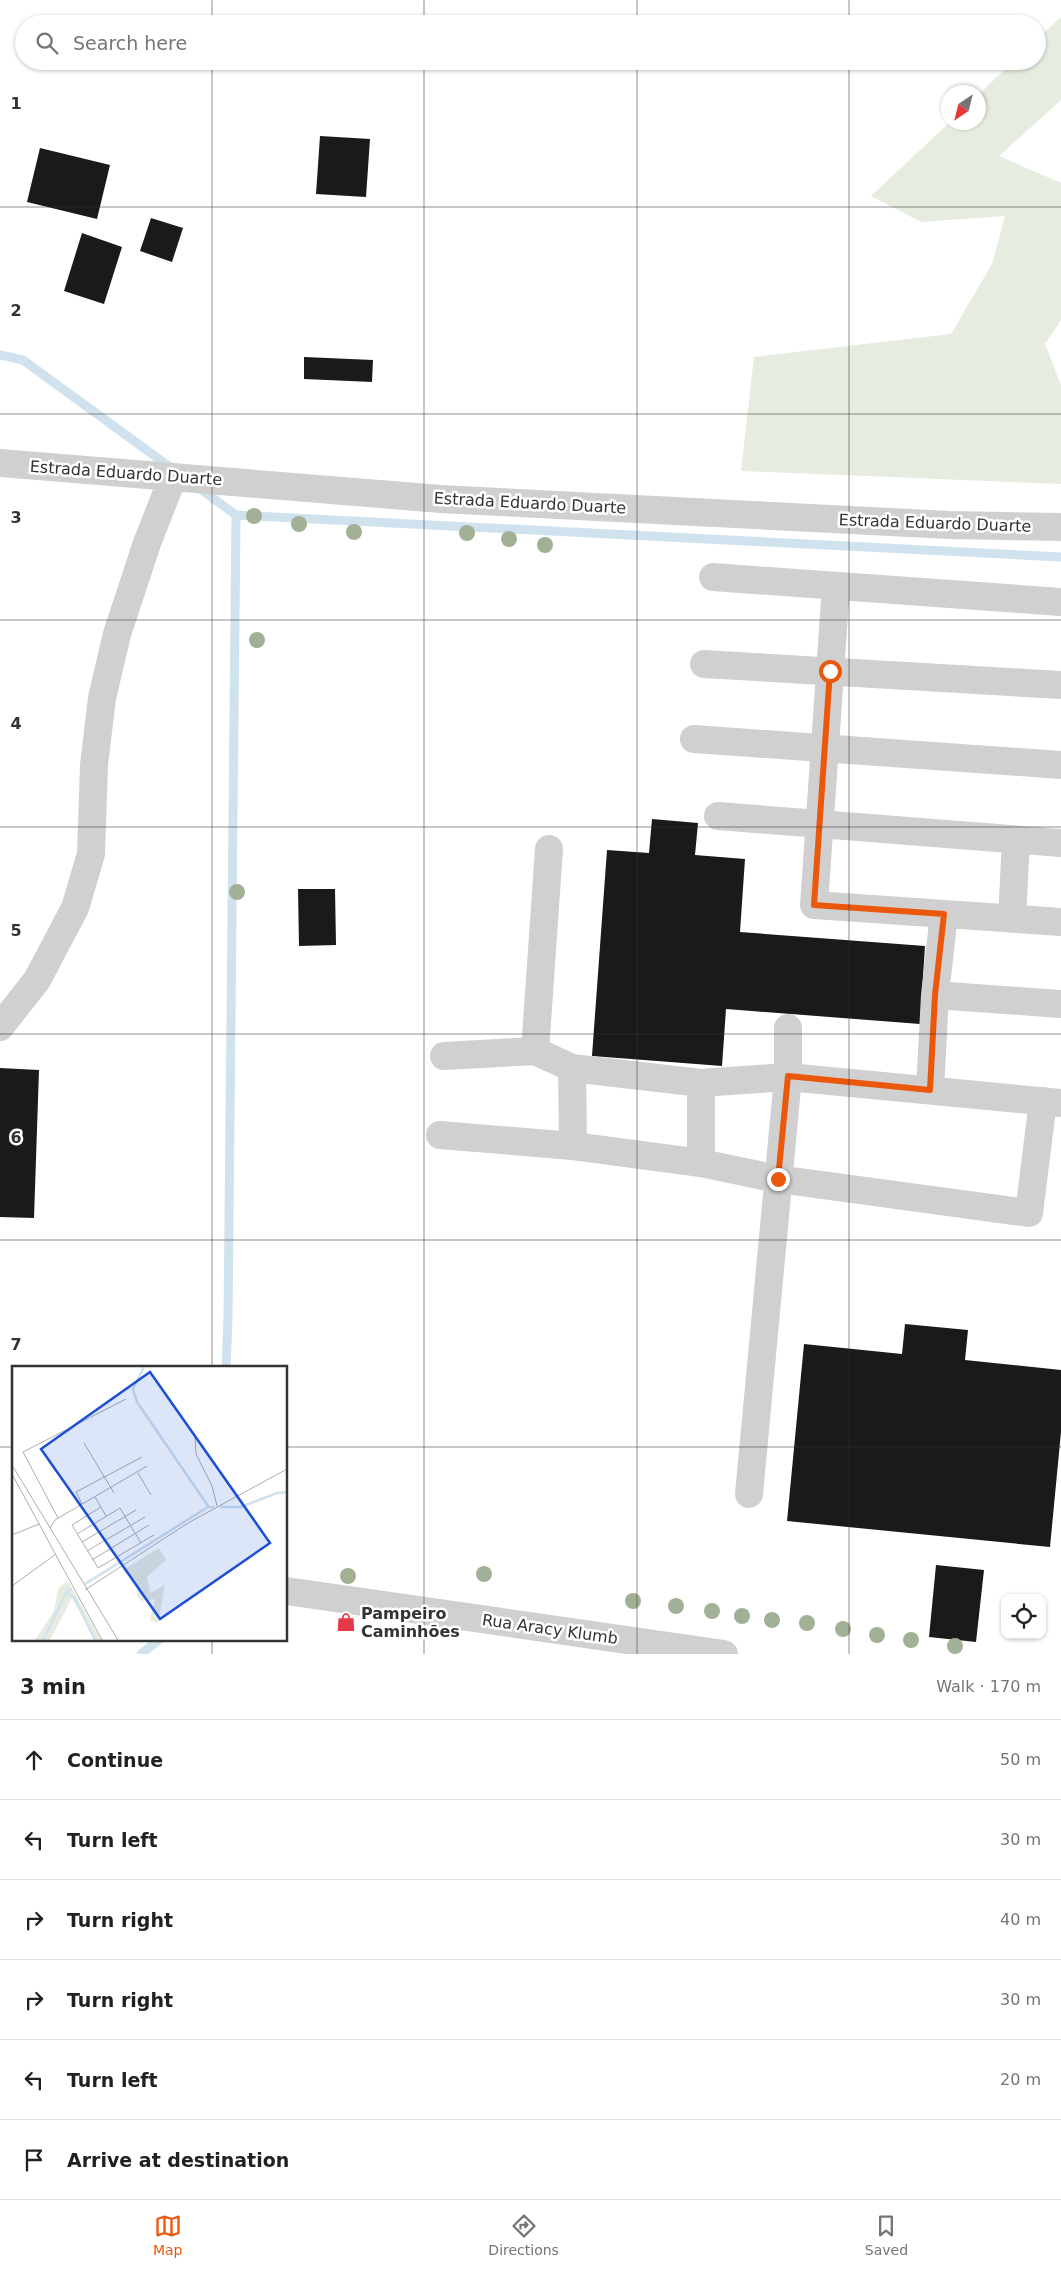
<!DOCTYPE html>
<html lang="en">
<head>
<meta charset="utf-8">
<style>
  :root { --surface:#fff; --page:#f2f2f2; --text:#202124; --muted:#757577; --line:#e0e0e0; --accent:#ea580c }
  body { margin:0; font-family:"DejaVu Sans",sans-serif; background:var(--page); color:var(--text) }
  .controls { position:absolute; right:15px; bottom:15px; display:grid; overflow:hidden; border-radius:10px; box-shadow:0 1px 4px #0004 }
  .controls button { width:45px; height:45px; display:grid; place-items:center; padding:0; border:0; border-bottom:1px solid var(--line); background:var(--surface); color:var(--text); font:25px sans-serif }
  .compass { position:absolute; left:941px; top:85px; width:45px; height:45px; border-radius:50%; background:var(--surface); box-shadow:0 1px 4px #0004; rotate:215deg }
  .stop { position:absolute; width:15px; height:15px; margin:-11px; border:4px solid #ea580c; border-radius:50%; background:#fff }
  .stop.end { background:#ea580c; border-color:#fff; box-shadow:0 1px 5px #0008 }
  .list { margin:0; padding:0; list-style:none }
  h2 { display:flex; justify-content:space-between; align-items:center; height:65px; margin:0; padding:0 20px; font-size:21px }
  h2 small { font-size:16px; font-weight:400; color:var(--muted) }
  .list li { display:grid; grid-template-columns:32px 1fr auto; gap:15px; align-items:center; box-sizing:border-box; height:80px; padding:0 20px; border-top:1px solid var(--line) }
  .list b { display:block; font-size:19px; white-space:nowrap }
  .list em { font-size:16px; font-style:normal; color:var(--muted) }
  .icon { flex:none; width:28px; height:28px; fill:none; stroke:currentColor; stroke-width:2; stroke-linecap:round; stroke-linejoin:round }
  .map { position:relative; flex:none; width:1061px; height:1654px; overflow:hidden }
  .search { position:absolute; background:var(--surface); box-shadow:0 1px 4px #0004; left:15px; right:15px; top:15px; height:55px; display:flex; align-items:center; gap:12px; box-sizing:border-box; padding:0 18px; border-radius:28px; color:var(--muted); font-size:19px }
  .sheet { height:545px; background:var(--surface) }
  nav { display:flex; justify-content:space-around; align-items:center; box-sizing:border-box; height:70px; border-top:1px solid var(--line); background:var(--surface); font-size:14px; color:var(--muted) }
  nav a { display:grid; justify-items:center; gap:2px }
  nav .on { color:var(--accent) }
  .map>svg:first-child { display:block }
</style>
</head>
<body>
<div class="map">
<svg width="1061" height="1654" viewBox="0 0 1061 1654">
  <rect width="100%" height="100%" fill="#fff"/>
  <path fill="#e6ecdf" d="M 1061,17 L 1061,100 L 999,156 L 1061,183 L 1061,320 L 1045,344 L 1061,385 L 1061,484 L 741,471 L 754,357 L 951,334 L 992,264 L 1005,216 L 921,222 L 871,196 L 949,123 L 978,122 L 979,94 L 1014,61 L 1037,61 L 1037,39 Z"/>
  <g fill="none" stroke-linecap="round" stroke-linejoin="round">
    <path stroke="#cfe2ee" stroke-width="9" d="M 0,355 L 23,360 L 174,470
      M 199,488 L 236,515 L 1061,557
      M 226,1368 L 228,1319 L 236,515
      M 141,1654 L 159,1640"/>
  </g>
  <path fill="#1a1a1a" d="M 320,136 L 370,139 L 366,197 L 316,194 Z
    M 40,148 L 110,165 L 97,219 L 27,202 Z
    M 151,218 L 183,228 L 172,262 L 140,251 Z
    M 82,233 L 122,247 L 104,304 L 64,291 Z
    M 304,357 L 373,360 L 372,382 L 304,379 Z
    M 652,819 L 698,823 L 695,855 L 745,859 L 740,932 L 925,946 L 920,1024 L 726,1009 L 722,1066 L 592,1056 L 607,850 L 649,853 Z
    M 298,889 L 335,889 L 336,945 L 299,946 Z
    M 0,1068 L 39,1070 L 34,1218 L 0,1217 Z
    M 905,1324 L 968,1330 L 965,1360 L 1061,1370 L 1061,1432 L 1050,1547 L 787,1521 L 804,1344 L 902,1354 Z
    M 936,1565 L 984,1570 L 976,1642 L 929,1637 Z"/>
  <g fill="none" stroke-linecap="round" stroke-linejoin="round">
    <path stroke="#d0d0d0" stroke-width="28" d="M 0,463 L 441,499 L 949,525 L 1061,527
      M 713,577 L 1061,602
      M 836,586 L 814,905 L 1061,922
      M 704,664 L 1061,685
      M 694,739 L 1061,765
      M 718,816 L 1061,843
      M 1012,919 L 1016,840
      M 935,995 L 1061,1004
      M 0,1027 L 37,980 L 75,908 L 91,854 L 94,765 L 102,698 L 117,634 L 147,543 L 173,477
      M 535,1051 L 549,849
      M 444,1056 L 535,1051 L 572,1068 L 701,1083 L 788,1077 L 1061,1103
      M 572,1068 L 573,1146
      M 930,1090 L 935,995 L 944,914
      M 440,1135 L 573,1146 L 701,1163 L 778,1179 L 1029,1213 L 1043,1101
      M 701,1163 L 701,1083
      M 749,1494 L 788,1077 L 788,1028
      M 286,1591 L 724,1654"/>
  </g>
  <g fill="#a2b095">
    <circle cx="254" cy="516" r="8"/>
    <circle cx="299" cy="524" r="8"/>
    <circle cx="354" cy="532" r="8"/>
    <circle cx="467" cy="533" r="8"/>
    <circle cx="509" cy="539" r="8"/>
    <circle cx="545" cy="545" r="8"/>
    <circle cx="257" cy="640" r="8"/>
    <circle cx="237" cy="892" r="8"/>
    <circle cx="484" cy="1574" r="8"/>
    <circle cx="348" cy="1576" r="8"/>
    <circle cx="633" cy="1601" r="8"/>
    <circle cx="676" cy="1606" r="8"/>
    <circle cx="712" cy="1611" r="8"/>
    <circle cx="742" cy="1616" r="8"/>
    <circle cx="772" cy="1620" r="8"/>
    <circle cx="807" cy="1623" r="8"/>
    <circle cx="843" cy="1629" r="8"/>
    <circle cx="877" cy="1635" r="8"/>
    <circle cx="911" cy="1640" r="8"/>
    <circle cx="955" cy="1646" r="8"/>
  </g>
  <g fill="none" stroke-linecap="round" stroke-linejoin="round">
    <path stroke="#ea580c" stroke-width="6" d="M 778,1179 L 788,1076 L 930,1090 L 935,995 L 944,914 L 814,905 L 830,671"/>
  </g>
  <path fill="none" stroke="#333" stroke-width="1" stroke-opacity="0.55" d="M 212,0 L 212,24M 424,0 L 424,24M 637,0 L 637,24M 849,0 L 849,24M 212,61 L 212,1368M 424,61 L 424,1654M 637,61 L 637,1654M 849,61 L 849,1654M 0,207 L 1061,207M 0,414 L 1061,414M 0,620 L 1061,620M 0,827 L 1061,827M 0,1034 L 1061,1034M 0,1240 L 1061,1240M 0,1447 L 14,1447M 286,1447 L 1061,1447M 212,1640 L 212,1654"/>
  <defs>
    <g id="shop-bare" transform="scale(1.5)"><path d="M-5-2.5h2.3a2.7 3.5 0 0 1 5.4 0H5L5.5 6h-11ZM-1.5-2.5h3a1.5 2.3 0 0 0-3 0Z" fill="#e63946" stroke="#fff" stroke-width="2.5" paint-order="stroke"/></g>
  </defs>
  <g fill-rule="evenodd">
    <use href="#shop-bare" x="346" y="1622"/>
  </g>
  <g text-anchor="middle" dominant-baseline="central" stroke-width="5" stroke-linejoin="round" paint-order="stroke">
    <g font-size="16" fill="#333" stroke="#fff">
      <text transform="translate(126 473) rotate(4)">Estrada Eduardo Duarte</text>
      <text transform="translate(530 503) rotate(3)">Estrada Eduardo Duarte</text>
      <text transform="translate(935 523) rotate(2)">Estrada Eduardo Duarte</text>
      <text transform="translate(550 1629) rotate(8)">Rua Aracy Klumb</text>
    </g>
    <g font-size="16" font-weight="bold" fill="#333" stroke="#fff" text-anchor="start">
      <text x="361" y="1613">Pampeiro<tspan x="361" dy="18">Caminhões</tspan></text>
    </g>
  </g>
  <g transform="translate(12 1366)">
    <rect width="275" height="275" fill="#fff"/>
    <path d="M 147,182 L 154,194 L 135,211 L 138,227 L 153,219 L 146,257 L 138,254 L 143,233 L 130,235 L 125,230 L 125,217 L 111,204 ZM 55,215 L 58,219 L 89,274 L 83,274 L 60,232 L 38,274 L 23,274 L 42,245 L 46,223 Z" fill="#e6ecdf"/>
    <path fill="none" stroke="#cfe2ee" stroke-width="2.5" d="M 132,1 L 121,23 L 125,36 L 196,140M 208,141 L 229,141 L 265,127 L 275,126M 73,218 L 196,141 L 202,141M 55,226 L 63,233 L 83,274M 31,274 L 55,225 L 60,223"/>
    <path fill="none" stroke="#adadad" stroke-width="1" d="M 183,70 L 184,88 L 200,120 L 205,140M 72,77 L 102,127M 0,99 L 106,274M 126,107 L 139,129M 0,108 L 90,274M 83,131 L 94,150M 70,138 L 64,126 L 130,91M 89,141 L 60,159 L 86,202 L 142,169M 46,152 L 11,86 L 114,33M 38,162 L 43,154 L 135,100M 65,168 L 108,142 L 129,177M 0,169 L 27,158M 70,176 L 124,144M 75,185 L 133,151M 80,194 L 137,159M 0,220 L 44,188M 73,224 L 176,157 L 275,103"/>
    <path fill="#1d4ed8" fill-opacity="0.15" stroke="#1d4ed8" stroke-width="2.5" d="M 138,6 L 258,177 L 148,253 L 29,83 Z"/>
    <rect width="275" height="275" fill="none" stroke="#333" stroke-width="2.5"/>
  </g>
  <g font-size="16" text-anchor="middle" font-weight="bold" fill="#333" stroke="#fff" stroke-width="5" stroke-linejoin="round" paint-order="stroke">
    <text x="16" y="109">1</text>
    <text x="16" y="316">2</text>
    <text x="16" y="523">3</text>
    <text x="16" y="729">4</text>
    <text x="16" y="936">5</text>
    <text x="16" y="1143">6</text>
    <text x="16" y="1350">7</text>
  </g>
</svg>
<div class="controls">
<button><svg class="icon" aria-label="locate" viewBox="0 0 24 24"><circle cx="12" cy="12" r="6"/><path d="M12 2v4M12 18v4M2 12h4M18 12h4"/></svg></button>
</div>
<svg class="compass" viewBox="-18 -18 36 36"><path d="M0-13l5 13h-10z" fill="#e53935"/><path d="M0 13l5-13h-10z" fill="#757577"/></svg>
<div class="stop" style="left:830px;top:671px"></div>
<div class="stop end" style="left:778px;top:1179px"></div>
<div class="search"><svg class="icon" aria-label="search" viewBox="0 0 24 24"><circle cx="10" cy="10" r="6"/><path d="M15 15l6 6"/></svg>Search here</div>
</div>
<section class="sheet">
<h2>3 min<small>Walk · 170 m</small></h2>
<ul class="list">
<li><svg class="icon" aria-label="ahead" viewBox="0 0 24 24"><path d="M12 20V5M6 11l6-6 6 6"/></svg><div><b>Continue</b></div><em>50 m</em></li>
<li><svg class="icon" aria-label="left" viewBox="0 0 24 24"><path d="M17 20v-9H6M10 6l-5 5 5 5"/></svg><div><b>Turn left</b></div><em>30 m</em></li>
<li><svg class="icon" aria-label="right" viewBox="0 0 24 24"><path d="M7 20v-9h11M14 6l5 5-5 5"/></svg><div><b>Turn right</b></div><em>40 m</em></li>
<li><svg class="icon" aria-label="right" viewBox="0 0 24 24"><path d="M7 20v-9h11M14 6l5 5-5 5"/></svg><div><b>Turn right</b></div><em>30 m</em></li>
<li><svg class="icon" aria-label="left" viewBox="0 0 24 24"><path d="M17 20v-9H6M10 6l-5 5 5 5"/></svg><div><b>Turn left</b></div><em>20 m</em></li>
<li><svg class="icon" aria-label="arrive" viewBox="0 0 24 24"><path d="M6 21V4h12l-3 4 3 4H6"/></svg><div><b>Arrive at destination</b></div></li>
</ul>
</section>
<nav>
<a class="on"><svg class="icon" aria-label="map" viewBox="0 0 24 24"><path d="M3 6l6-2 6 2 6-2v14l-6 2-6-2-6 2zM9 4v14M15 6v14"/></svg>Map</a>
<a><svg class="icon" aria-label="directions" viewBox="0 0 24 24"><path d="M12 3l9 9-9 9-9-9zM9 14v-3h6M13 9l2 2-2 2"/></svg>Directions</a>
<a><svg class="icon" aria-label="saved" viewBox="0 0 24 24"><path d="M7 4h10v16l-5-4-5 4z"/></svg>Saved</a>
</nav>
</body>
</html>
